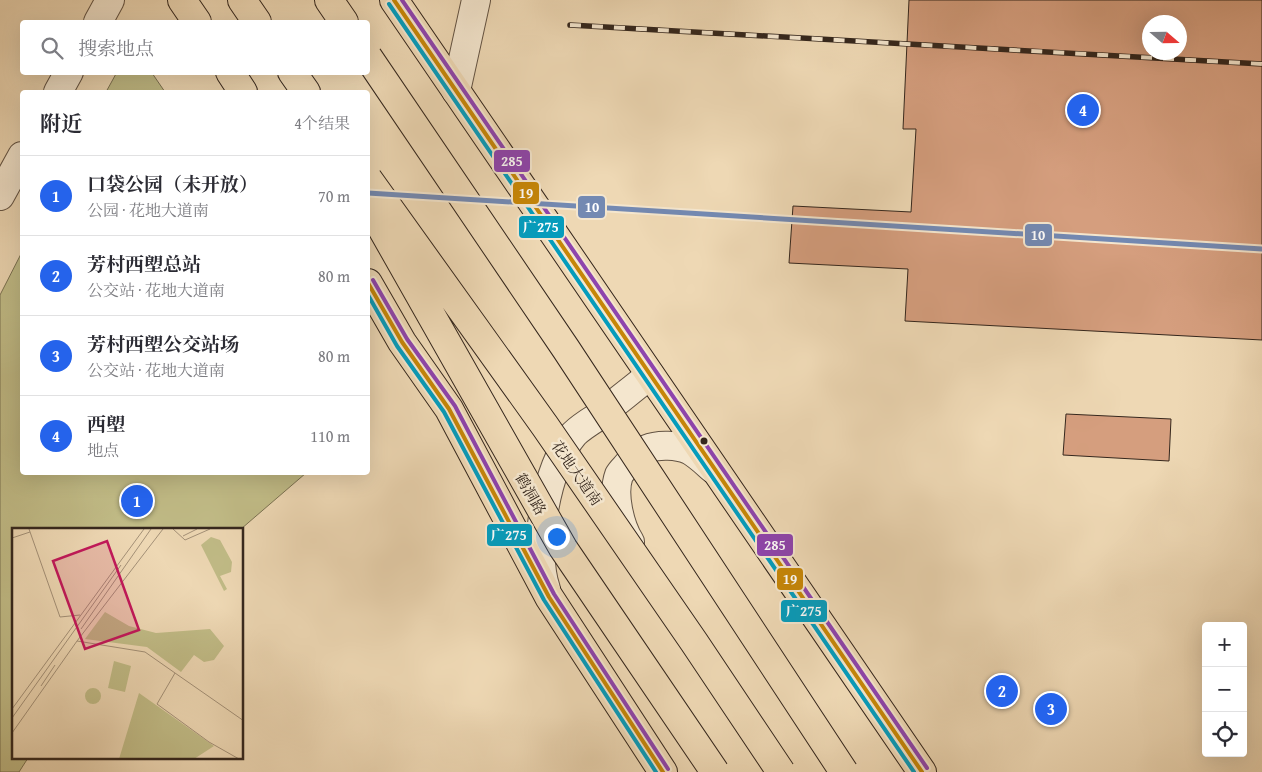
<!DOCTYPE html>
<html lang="zh">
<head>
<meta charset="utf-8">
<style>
  :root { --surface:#fff; --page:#f7f7f7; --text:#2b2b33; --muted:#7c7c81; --line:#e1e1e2; --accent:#2563eb }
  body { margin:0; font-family:"Gentium Book Plus","Noto Serif SC",serif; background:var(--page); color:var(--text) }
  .controls { position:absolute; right:15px; bottom:15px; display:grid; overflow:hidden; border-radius:5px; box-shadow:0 5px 20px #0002 }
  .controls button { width:45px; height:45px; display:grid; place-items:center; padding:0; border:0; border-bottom:1px solid var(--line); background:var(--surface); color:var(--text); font:25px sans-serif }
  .compass { position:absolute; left:1142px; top:15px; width:45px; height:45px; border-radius:50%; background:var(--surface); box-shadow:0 5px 20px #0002; rotate:110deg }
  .you { position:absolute; left:556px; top:536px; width:18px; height:18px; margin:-12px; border:4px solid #fff; border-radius:50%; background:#1a73e8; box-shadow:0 0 0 8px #1a73e833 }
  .badge { display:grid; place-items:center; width:32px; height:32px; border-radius:50%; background:var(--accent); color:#fff; font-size:16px; font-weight:700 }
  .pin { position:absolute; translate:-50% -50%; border:2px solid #fff; box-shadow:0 1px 5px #0006 }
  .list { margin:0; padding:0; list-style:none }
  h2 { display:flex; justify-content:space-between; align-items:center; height:65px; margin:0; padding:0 20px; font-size:21px }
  h2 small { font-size:16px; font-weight:400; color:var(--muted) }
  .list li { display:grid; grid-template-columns:32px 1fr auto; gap:15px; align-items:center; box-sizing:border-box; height:80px; padding:0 20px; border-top:1px solid var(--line) }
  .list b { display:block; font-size:19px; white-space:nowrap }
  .list p { margin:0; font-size:16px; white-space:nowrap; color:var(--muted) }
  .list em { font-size:16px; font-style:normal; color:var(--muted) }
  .icon { flex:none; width:28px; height:28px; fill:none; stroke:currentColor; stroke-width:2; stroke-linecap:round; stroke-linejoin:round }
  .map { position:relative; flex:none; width:1262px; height:772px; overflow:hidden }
  .search { position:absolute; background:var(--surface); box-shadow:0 5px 20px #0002; left:20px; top:20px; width:350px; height:55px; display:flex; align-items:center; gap:12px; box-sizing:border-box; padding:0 18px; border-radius:5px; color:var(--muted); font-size:19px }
  .panel { position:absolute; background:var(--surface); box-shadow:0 5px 20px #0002; left:20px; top:90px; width:350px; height:385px; border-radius:5px }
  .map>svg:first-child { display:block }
</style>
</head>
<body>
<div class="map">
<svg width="1262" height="772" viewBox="0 0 1262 772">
  <rect width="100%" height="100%" fill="#eed8b4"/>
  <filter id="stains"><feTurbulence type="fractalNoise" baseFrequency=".004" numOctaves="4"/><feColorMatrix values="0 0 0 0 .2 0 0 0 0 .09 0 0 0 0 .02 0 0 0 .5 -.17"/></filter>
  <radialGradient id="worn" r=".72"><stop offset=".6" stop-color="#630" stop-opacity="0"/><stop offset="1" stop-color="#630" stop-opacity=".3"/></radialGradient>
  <path fill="#c1bc87" stroke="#7b7252" d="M 117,72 L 152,73 L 165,92 L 106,92 Z
    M 22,252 L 22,472 L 306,473 L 241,529 L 14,530 L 14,758 L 28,758 L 19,772 L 0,772 L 0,295 Z"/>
  <path fill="#d59e7e" stroke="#35271d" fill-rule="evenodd" d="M 909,0 L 1262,0 L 1262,340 L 905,321 L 908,269 L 789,263 L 793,206 L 911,212 L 916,129 L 903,129 ZM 1150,22 L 1180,22 L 1180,52 L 1150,52 Z
    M 1066,414 L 1171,419 L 1169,461 L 1063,455 Z"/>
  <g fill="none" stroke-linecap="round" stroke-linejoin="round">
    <g stroke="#635343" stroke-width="30">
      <path id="minor" d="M 98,22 L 110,0
        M 456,91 L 476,0
        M 58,92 L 69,72
        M 0,196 L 22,156
        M 630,542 C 620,526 612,494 619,475 C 621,471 626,467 629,463 C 634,458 640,451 647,449 C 658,444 678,445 689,450 C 698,455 705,462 713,469
        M 546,589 C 532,550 546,466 574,434 C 581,427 591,421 599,416 C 616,402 633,389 650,375"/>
    </g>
    <g stroke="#35271d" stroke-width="30">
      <path id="major" d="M 182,0 L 197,22
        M 242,0 L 257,22
        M 329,0 L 344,22
        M 394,0 L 922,772
        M 230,72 L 243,92
        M 292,72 L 306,92
        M 368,283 L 402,342 L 449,409 L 549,597 L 663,772"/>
    </g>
    <use href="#minor" stroke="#f4e6ce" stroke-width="28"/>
    <use href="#major" stroke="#eed8b4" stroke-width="28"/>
    <g stroke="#35271d" stroke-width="5.5">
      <path id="rail" d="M 570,25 L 1262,64"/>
    </g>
    <use href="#rail" stroke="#f4e6ce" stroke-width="4" stroke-dasharray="11" stroke-linecap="butt"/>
    <g stroke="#35271d" stroke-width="30" stroke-linecap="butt">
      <path id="major-bridge" d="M 368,57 L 566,349 L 844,772
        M 368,179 L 545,426 L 694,642 L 781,772
        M 371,209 L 563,548 L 715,772"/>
    </g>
    <use href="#major-bridge" stroke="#eed8b4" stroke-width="28"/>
    <g stroke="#f4e6ce" stroke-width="8">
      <path id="bus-1" d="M 394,0 L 922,772
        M 368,283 L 402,342 L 449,409 L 549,597 L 663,772"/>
    </g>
    <g stroke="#f4e6ce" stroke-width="8">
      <path id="bus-2" d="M 389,4 L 914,772
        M 368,295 L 397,346 L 444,412 L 544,600 L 656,772"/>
    </g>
    <g stroke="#f4e6ce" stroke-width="8">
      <path id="bus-3" d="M 402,0 L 927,768
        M 373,280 L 407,339 L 455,406 L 554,594 L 668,769"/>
    </g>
    <use href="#bus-1" stroke="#c68607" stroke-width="4"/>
    <use href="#bus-2" stroke="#059cbc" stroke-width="4"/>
    <use href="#bus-3" stroke="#8e44ad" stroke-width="4"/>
    <g stroke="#f4e6ce" stroke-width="9">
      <path id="metro-1" d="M 368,193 L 1262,249"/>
    </g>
    <use href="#metro-1" stroke="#7389b2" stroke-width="5"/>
  </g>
  <circle fill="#35271d" stroke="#f4e6ce" stroke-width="2" cx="704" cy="441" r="4.5"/>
  <g text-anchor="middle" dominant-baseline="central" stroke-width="5" stroke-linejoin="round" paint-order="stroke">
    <g font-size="15" fill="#35271d" stroke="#f4e6ce">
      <text transform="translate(577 473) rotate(55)">花地大道南</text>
      <text transform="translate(531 494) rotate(60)">鹤洞路</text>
    </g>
  </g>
  <g transform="translate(12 528)">
    <rect width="231" height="231" fill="#eed8b4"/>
    <path d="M 199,9 L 208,12 L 220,34 L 219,44 L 208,48 L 215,61 L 212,63 L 189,17 ZM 93,84 L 117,98 L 144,105 L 198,101 L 212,118 L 202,132 L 192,134 L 182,127 L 169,144 L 135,119 L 73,111 ZM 102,133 L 119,138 L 113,164 L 96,160 ZM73 168a8 8 0 1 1 16 0a8 8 0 1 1-16 0ZM 127,165 L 202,218 L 182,231 L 107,231 Z" fill="#c1bc87"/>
    <path fill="none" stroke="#a49178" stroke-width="1" d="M 17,1 L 48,89 L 68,87M 161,1 L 173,12 L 198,1M 171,8 L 185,1M 0,10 L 18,4M 69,101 L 139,1M 65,113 L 133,124 L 163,145 L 145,176 L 197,214 L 227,231M 163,145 L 232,193M 29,158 L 43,137M 0,181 L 132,1M 0,190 L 109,37M 0,205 L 65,113 L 151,1"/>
    <path fill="#c2185b" fill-opacity="0.15" stroke="#c2185b" stroke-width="2.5" d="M 95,13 L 127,102 L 73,121 L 41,33 Z"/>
    <rect width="231" height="231" fill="none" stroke="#35271d" stroke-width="2.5"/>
  </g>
  <g stroke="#f4e6ce" stroke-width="2">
    <rect x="493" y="149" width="38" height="24" rx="5" fill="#8e44ad"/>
    <rect x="512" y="181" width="28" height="24" rx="5" fill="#c68607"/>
    <rect x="577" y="195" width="29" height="24" rx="5" fill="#7389b2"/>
    <rect x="518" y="215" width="47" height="24" rx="5" fill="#059cbc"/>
    <rect x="1024" y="223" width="29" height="24" rx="5" fill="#7389b2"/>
    <rect x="486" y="523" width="47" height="24" rx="5" fill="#059cbc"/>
    <rect x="756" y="533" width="38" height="24" rx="5" fill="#8e44ad"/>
    <rect x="776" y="567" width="28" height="24" rx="5" fill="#c68607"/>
    <rect x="780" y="599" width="48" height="24" rx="5" fill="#059cbc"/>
  </g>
  <g font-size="14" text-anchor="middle" font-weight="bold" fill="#fff">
    <text x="512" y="166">285</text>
    <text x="526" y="198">19</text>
    <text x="592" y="212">10</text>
    <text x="541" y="232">广275</text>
    <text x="1038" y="240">10</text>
    <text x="509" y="540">广275</text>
    <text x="775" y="550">285</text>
    <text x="790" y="584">19</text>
    <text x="804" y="616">广275</text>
  </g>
  <rect width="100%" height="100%" filter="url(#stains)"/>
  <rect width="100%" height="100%" fill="url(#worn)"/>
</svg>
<div class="controls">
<button>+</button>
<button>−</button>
<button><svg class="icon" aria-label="locate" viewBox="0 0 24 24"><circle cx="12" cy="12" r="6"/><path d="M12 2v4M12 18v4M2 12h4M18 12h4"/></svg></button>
</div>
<svg class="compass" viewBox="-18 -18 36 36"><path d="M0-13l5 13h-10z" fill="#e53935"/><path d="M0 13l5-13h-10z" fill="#7c7c81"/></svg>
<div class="you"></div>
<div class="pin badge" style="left:137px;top:501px">1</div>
<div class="pin badge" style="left:1002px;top:691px">2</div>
<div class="pin badge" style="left:1051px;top:709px">3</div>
<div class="pin badge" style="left:1083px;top:110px">4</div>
<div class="search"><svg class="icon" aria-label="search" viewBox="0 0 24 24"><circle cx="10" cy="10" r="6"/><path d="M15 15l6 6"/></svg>搜索地点</div>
<section class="panel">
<h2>附近<small>4个结果</small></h2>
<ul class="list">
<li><span class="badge">1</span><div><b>口袋公园（未开放）</b><p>公园 · 花地大道南</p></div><em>70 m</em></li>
<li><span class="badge">2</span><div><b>芳村西塱总站</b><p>公交站 · 花地大道南</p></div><em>80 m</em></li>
<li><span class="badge">3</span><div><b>芳村西塱公交站场</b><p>公交站 · 花地大道南</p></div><em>80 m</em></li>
<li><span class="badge">4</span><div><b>西塱</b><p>地点</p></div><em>110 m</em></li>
</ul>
</section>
</div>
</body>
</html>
